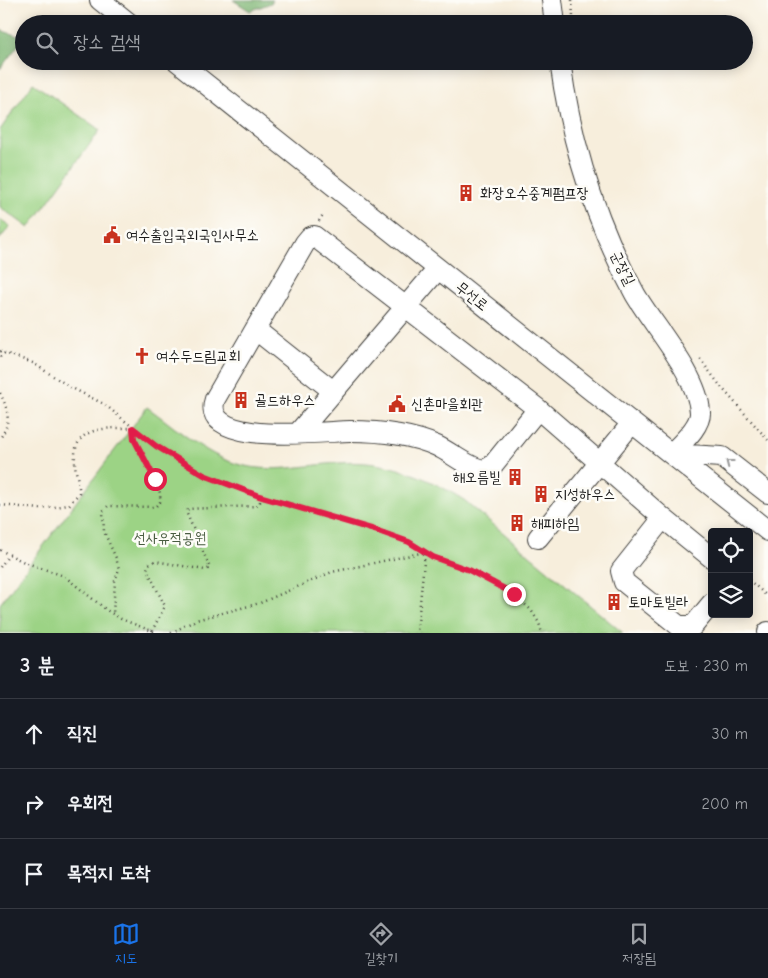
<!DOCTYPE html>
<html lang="ko">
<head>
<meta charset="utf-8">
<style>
  :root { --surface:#171b24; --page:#20242c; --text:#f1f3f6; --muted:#9ea1a6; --line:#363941; --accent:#1a73e8 }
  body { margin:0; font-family:"Comic Neue","Poor Story",sans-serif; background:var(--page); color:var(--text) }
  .controls { position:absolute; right:15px; bottom:15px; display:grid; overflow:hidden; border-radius:5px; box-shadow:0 2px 12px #0003 }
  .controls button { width:45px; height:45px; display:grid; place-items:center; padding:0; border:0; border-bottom:1px solid var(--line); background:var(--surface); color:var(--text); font:25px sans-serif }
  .stop { position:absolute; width:15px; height:15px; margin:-11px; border:4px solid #e11d48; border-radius:50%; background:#fff }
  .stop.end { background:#e11d48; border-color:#fff; box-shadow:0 1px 5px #0008 }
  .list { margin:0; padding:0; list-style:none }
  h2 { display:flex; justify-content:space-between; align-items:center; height:65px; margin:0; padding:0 20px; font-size:21px }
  h2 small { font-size:16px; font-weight:400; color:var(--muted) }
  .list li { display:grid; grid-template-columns:32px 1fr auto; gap:15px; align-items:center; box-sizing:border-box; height:70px; padding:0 20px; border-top:1px solid var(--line) }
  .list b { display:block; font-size:19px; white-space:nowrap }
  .list em { font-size:16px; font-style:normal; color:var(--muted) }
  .icon { flex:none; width:28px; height:28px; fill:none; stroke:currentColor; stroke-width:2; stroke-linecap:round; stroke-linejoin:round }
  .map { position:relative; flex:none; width:768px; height:633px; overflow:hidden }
  .search { position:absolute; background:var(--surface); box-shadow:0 2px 12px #0003; left:15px; right:15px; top:15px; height:55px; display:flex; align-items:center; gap:12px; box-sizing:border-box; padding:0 18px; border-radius:28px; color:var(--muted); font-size:19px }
  .sheet { height:275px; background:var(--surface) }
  nav { display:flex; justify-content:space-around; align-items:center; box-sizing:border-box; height:70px; border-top:1px solid var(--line); background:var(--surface); font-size:14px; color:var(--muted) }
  nav a { display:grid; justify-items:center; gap:2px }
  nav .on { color:var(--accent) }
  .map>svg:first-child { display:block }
</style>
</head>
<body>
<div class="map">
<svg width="768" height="633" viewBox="0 0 768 633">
  <rect width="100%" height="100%" fill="#fdfcf7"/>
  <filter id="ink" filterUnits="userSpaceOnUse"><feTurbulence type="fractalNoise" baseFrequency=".02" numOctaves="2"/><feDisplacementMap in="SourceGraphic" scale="10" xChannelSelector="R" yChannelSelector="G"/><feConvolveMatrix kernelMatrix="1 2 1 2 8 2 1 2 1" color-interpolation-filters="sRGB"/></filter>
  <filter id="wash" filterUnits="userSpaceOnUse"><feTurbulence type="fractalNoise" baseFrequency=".0096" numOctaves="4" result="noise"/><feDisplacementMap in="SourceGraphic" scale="20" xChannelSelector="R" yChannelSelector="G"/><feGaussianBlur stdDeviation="1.12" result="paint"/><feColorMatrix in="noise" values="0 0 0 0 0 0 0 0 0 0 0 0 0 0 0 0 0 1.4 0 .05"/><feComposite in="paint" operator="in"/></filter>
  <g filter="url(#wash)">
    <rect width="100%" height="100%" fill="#f7eedc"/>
    <path fill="#9cd385" stroke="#5c7850" d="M 33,83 L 100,130 L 29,228 L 0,207 L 0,130 Z
      M 0,219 L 10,226 L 0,239 Z
      M 147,407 C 175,427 204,454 237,464 C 271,474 305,465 339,463 C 386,459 425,476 464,500 L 623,633 L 0,633 L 0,604 Z"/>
    <path fill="#7db572" stroke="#4c6847" d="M 233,0 L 273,0 L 271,3 L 250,11 Z
      M 0,30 L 24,38 L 0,69 Z"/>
  </g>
  <g filter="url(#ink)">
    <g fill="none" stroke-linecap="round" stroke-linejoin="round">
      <g stroke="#3d3c39" stroke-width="22">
        <path id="minor" d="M 100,0 L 130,24
          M 552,0 L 555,24
          M 177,61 L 768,531
          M 560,61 C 571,143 595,221 635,294 C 654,327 698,375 700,412 C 701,427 680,444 671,454
          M 256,330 L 333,391
          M 538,409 L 492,466 L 484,470 C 468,468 452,453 437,446 C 410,434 380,431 350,431 C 326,431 198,448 215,399 L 305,243 L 310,237 L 314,236 L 538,409 L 663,518
          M 298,433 L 438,269
          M 671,454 L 722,457 L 768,493
          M 538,538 L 632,423
          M 712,558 L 663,518 L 621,571 L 624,582 L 679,626 L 693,626 L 712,603
          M 768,633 L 768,632"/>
      </g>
      <path stroke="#3d3c39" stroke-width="2.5" stroke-dasharray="1 4" stroke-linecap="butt" d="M 572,0 L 573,17
        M 319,221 L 324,213
        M 0,351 L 5,353
        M 0,357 L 5,353 L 33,363 L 70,387 L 104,404 L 156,446 L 204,475 L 259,496 L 378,531 L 409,542 L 433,557 L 469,570 L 492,581 L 514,594 L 531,610 L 539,623 L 542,633
        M 700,359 L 722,388 L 768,440
        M 0,393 C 8,409 12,422 0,438
        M 0,505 L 40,509 L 69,505 L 79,493 C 80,483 75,473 75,462 C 72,425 108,428 133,428 C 133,454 163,475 160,502 L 155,507 L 108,506 L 103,511 L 104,532 L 116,558 L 119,569 L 115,581 L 113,614
        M 0,550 L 24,562 L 64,576 L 108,611 L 121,619 L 157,633
        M 0,567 L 9,555
        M 749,580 L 767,596
        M 152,631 L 165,606 L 147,569 L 149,564 L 155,561 L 205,570 L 210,568 L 187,514 L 188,509 L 256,506 L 260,502 L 259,496
        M 171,633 L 196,620 L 260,603 L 332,572 L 425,552 L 417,633"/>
      <use href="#minor" stroke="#fff" stroke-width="20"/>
    </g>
    <defs><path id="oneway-chevron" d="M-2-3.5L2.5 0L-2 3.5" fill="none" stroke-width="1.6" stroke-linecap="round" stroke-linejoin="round" transform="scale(1.25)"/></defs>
    <use stroke="#999" href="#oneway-chevron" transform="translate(729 463) rotate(-142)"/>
  </g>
  <g fill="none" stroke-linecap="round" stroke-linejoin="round" filter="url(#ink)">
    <path stroke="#e11d48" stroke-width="6" d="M 155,479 L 134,439 L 133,428 L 156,446 L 204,475 L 259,496 L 378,531 L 409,542 L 433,557 L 469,570 L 514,594"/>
  </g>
  <defs>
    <g id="building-bare" transform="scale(1.35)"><path d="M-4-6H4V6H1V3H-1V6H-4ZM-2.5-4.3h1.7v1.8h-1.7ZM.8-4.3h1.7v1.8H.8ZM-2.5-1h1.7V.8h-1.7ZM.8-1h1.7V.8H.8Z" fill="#c8321e" stroke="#fdfcf7" stroke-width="2.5" paint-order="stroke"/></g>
    <g id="civic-bare" transform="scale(1.35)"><path d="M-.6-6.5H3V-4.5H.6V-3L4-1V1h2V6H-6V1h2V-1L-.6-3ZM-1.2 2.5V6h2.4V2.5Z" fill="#c8321e" stroke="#fdfcf7" stroke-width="2.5" paint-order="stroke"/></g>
    <g id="church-bare" transform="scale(1.35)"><path d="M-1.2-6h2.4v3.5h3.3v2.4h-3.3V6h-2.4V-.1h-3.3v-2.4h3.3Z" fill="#c8321e" stroke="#fdfcf7" stroke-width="2.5" paint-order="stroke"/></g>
  </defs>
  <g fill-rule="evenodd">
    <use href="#building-bare" x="466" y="193"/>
    <use href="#civic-bare" x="112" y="235"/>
    <use href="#church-bare" x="142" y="356"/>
    <use href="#building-bare" x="241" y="400"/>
    <use href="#civic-bare" x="397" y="404"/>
    <use href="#building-bare" x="515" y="477"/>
    <use href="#building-bare" x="541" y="494"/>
    <use href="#building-bare" x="517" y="523"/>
    <use href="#building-bare" x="614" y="602"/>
  </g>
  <g text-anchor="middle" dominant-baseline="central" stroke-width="5" stroke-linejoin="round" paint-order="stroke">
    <g font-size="15" fill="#1c1c1c" stroke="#fdfcf7" text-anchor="start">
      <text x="480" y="193">화장오수중계펌프장</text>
      <text x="126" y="235">여수출입국외국인사무소</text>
      <text x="156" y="356">여수두드림교회</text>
      <text x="255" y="400">골드하우스</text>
      <text x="411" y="404">신촌마을회관</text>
      <text x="501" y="477" text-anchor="end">해오름빌</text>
      <text x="555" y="494">지성하우스</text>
      <text x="531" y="523">해피하임</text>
      <text x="628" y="602">토마토빌라</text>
    </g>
    <g font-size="15" fill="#1c1c1c" stroke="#fdfcf7">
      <text transform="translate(623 268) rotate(64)">군장길</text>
      <text transform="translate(472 296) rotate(38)">무선로</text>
    </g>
    <g font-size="15" fill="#495c41" stroke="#fdfcf7">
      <text x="170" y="538">선사유적공원</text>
    </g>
  </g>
</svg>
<div class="controls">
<button><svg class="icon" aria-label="locate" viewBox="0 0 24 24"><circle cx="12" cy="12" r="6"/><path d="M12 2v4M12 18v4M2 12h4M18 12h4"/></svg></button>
<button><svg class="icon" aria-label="layers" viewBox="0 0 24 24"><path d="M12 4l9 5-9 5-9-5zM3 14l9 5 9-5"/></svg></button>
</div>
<div class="stop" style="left:155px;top:479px"></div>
<div class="stop end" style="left:514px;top:594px"></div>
<div class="search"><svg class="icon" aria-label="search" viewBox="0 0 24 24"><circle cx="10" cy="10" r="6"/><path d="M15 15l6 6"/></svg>장소 검색</div>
</div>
<section class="sheet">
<h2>3 분<small>도보 · 230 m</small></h2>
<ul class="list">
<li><svg class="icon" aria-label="ahead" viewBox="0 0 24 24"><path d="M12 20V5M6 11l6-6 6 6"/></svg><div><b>직진</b></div><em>30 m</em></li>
<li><svg class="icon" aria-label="right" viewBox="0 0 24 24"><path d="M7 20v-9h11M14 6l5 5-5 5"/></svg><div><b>우회전</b></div><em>200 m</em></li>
<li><svg class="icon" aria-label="arrive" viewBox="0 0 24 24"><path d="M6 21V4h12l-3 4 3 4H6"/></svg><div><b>목적지 도착</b></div></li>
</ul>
</section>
<nav>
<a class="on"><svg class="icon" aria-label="map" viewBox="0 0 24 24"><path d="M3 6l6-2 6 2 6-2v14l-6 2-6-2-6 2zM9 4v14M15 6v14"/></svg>지도</a>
<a><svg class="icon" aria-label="directions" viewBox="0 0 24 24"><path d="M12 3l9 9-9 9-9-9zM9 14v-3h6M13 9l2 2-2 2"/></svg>길찾기</a>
<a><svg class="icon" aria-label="saved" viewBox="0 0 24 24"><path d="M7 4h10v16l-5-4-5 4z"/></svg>저장됨</a>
</nav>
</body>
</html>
